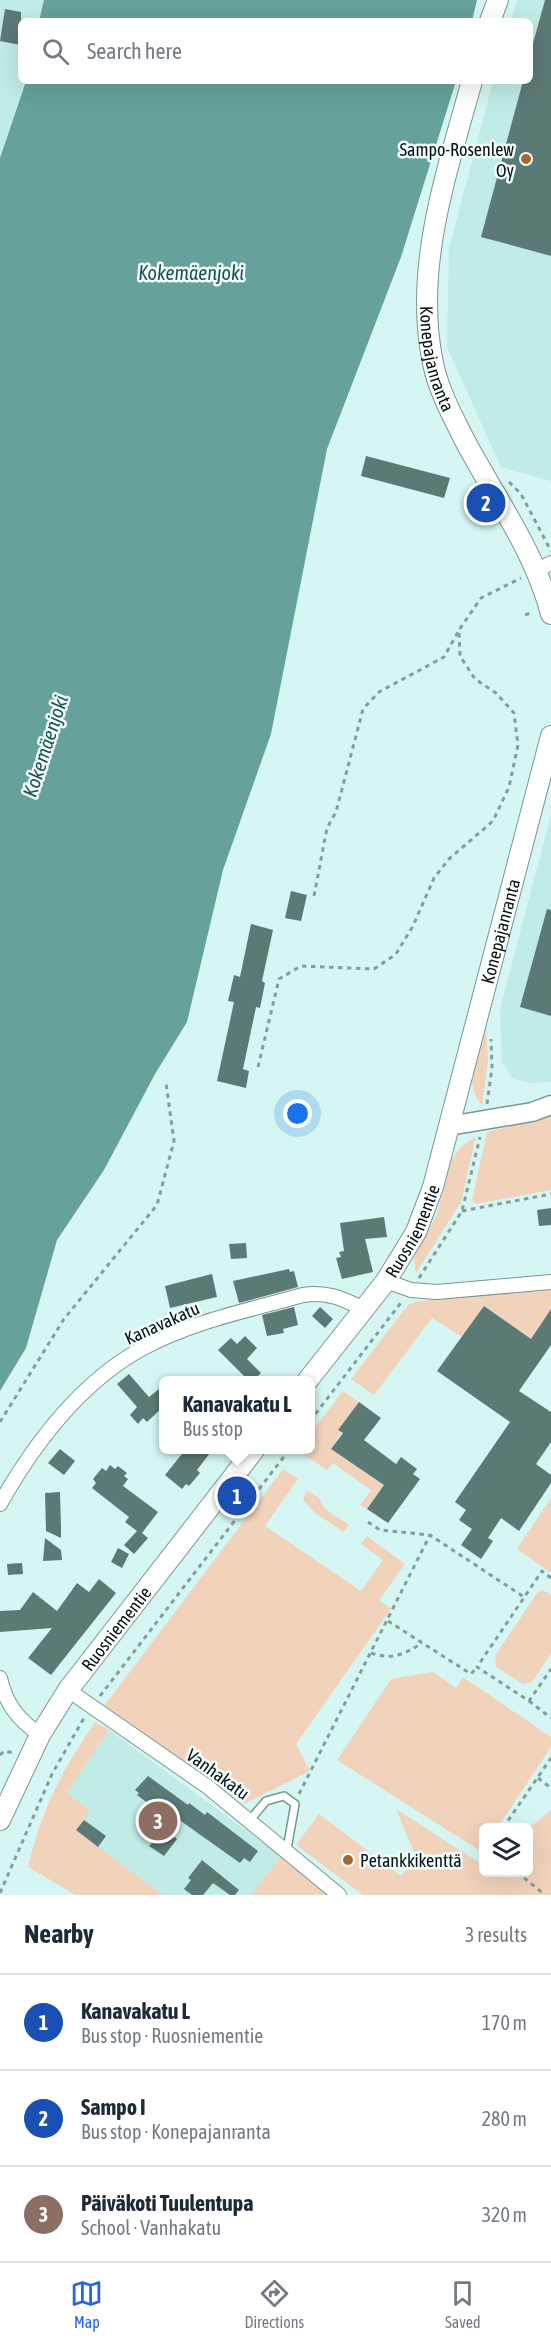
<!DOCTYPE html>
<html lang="en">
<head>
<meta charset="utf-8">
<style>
  :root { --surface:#fff; --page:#f2f2f3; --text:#1f2937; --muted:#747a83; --line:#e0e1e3; --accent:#2563eb }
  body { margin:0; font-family:"Asap Condensed",sans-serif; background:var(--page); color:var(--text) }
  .controls { position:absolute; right:18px; bottom:18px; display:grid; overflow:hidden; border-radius:9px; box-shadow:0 6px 24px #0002 }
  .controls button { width:54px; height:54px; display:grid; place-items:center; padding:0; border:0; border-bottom:2px solid var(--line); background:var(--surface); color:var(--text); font:30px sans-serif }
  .you { position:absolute; left:298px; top:1114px; width:21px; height:21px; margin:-15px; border:4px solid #fff; border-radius:50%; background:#1a73e8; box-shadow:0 0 0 9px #1a73e833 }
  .badge { display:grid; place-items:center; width:39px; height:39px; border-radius:50%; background:var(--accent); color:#fff; font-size:20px; font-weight:700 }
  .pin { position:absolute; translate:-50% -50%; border:3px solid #fff; box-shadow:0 2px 6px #0006 }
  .popup { position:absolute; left:159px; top:1376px; width:156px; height:78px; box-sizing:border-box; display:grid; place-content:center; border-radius:9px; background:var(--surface); filter:drop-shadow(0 2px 4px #0005); font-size:20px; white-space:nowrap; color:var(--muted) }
  .popup b { font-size:22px; color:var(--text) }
  .popup::after { content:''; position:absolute; left:50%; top:100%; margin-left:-12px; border:12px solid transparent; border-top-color:var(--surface) }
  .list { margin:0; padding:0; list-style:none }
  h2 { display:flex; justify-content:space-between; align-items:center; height:78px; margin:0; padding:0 24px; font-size:26px }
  h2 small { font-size:20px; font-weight:400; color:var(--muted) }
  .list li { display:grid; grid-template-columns:39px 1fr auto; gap:18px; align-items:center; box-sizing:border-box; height:96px; padding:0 24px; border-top:2px solid var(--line) }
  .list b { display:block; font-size:22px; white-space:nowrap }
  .list p { margin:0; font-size:20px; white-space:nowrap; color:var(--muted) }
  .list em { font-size:20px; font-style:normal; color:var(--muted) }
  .icon { flex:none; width:33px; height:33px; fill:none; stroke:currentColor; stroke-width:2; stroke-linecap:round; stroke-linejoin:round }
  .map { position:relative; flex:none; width:551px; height:1895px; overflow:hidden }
  .search { position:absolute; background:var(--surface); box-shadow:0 6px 24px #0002; left:18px; right:18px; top:18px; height:66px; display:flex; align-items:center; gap:15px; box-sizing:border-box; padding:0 21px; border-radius:9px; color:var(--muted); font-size:22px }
  .sheet { height:366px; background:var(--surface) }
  nav { display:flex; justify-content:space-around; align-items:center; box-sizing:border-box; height:84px; border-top:2px solid var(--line); background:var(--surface); font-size:16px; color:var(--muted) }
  nav a { display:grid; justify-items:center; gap:3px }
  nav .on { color:var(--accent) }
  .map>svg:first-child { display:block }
</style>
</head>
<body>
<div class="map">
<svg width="551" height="1895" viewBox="0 0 551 1895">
  <rect width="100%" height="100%" fill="#d5f6f2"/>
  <path fill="#c0ebe6" d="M 0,0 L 44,0 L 39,21 L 21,21 L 21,81 L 25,81 L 0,158 Z
    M 517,0 L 551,0 L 551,481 L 501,467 L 447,347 L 449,249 L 493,81 L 530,81 L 530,21 L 511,21 Z
    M 551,815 L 551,1082 L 531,1083 L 513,1079 L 502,1063 L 500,1009 Z
    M 109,1730 L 281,1856 L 251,1895 L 163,1895 L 76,1830 L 67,1793 Z"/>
  <path fill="#f1d3bc" d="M 486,1027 L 488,1061 L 482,1105 C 463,1086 477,1052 483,1029 Z
    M 551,1117 L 551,1190 L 475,1204 L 472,1200 L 487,1132 Z
    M 476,1136 L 461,1202 L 416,1273 L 414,1257 L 437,1214 L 452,1159 L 460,1148 Z
    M 551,1289 L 551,1317 L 547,1315 L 531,1339 L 484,1306 L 462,1337 L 432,1318 L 374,1395 L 351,1379 L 408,1305 L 418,1301 Z
    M 343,1391 L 359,1402 L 331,1449 L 384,1485 L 367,1509 L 360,1505 L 371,1490 L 333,1463 L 327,1470 L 298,1451 L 310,1450 L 311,1433 Z
    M 283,1469 L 298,1479 L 265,1526 L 361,1591 L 383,1560 L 361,1544 L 367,1536 L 405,1564 L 379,1600 L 391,1609 L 296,1744 L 310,1771 L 244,1804 L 104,1706 Z
    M 307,1490 L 320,1499 L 324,1508 L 349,1525 L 344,1532 L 315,1513 L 303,1500 Z
    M 551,1498 L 551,1573 L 517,1549 Z
    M 543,1590 L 551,1595 L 551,1654 L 532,1682 L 523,1684 L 496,1667 L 495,1656 L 537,1593 Z
    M 433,1672 L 456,1688 L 463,1677 L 551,1737 L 551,1747 L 498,1827 L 484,1828 L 482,1852 L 337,1760 L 391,1679 Z
    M 95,1722 L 109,1730 L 67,1793 L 90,1811 L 76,1830 L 163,1895 L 76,1895 L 28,1867 C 42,1808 61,1773 95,1722 Z
    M 396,1809 L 483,1865 L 484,1872 L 528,1872 L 529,1828 L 551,1810 L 551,1895 L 363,1895 L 296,1845 L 319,1814 L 401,1876 L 416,1857 Z
    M 281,1856 L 331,1895 L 251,1895 Z"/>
  <path fill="#67a19b" d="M 44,0 L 477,0 L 472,21 L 39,21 Z
    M 26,81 L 456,81 L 401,257 L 327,449 L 271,734 L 223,870 L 187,1022 L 155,1074 L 104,1170 L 57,1240 L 26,1348 L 0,1391 L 0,158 Z"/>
  <path fill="#5b7975" d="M 545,0 L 551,0 L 551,256 L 481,237 L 523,81 L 530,81 L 530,54 Z
    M 5,9 L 21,12 L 21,45 L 0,41 Z
    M 366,456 L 450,478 L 444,498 L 361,476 Z
    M 291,891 L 307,895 L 301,921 L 285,918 Z
    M 547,909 L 551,910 L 551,1016 L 520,1007 Z
    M 251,924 L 273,930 L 262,981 L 265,983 L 260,1008 L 256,1007 L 243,1069 L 249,1071 L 246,1088 L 217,1081 L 234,1002 L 228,1001 L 234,975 L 240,977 Z
    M 551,1208 L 551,1225 L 539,1226 L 537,1210 Z
    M 384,1217 L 387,1237 L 365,1239 L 373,1272 L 342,1279 L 336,1258 L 341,1257 L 339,1252 L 344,1251 L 340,1223 Z
    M 246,1243 L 247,1258 L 231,1259 L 229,1244 Z
    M 289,1269 L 290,1272 L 294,1271 L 298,1287 L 239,1303 L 233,1281 Z
    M 212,1274 L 217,1297 L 170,1308 L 165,1286 Z
    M 484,1306 L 531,1339 L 551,1309 L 551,1345 L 519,1391 L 551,1412 L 551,1442 L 536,1464 L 551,1475 L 551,1483 L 519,1531 L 501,1518 L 488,1538 L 493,1541 L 481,1559 L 461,1545 L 472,1529 L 459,1520 L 466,1510 L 455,1502 L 510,1422 L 437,1371 Z
    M 294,1307 L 298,1325 L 283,1329 L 284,1333 L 267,1336 L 262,1315 Z
    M 320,1307 L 333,1319 L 325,1328 L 312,1316 Z
    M 245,1336 L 257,1348 L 247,1359 L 261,1373 L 254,1380 L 248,1380 L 218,1350 L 231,1338 L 237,1344 Z
    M 129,1374 L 149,1397 L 164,1385 L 164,1406 L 147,1422 L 143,1418 L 138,1424 L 130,1415 L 137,1407 L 117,1384 Z
    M 359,1402 L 381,1418 L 364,1440 L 396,1464 L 401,1457 L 417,1469 L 413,1474 L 420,1479 L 388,1523 L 367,1509 L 384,1485 L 331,1449 L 343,1433 L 338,1430 Z
    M 60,1449 L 75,1461 L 64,1475 L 48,1463 Z
    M 186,1449 L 213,1449 L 197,1470 L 200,1473 L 189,1486 L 186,1484 L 182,1489 L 165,1475 Z
    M 110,1465 L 115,1469 L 118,1466 L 127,1473 L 124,1476 L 128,1479 L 123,1486 L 158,1512 L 142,1533 L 148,1538 L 134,1554 L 124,1545 L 137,1531 L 125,1522 L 129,1517 L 92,1488 L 96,1483 L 93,1479 L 102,1468 L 106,1471 Z
    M 60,1492 L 61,1528 L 61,1538 L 46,1531 L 45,1493 Z
    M 45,1538 L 61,1550 L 62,1560 L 43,1561 Z
    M 118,1548 L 129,1554 L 122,1568 L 111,1562 Z
    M 22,1563 L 23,1574 L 8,1575 L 7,1564 Z
    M 99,1579 L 116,1593 L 51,1675 L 28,1658 L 52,1628 L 0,1632 L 0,1611 L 20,1610 L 33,1592 L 57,1611 L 77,1583 L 89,1592 Z
    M 148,1776 L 188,1805 L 189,1803 L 205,1815 L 207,1812 L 258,1851 L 250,1862 L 244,1858 L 240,1863 L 178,1819 L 168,1831 L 177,1839 L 164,1856 L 149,1846 L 152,1843 L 148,1840 L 148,1836 L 161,1819 L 146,1807 L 149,1804 L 137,1795 L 139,1793 L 135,1790 Z
    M 84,1820 L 106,1836 L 98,1847 L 76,1830 Z
    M 202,1860 L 239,1890 L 235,1895 L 230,1895 L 213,1883 L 203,1895 L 192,1895 L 184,1889 L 191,1880 L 188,1878 Z"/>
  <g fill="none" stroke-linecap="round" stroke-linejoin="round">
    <g stroke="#789794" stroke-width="10">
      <path id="service" d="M 250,1820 L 266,1801 L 284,1796 L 295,1804 L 287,1849"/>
    </g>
    <g stroke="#789794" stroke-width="16">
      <path id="minor" d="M 536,571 L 551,563
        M 386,1281 L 411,1290 L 437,1292 L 551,1282
        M 0,1504 C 35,1442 81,1381 145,1347 C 194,1321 250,1310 303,1295 C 327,1291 343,1299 364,1309
        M 0,1678 C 6,1705 18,1719 40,1735
        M 68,1690 L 208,1787 L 339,1895"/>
    </g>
    <g stroke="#789794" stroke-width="21">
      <path id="tertiary" d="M 449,1126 L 532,1112 L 551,1105"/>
    </g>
    <g stroke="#789794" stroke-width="22">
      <g id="secondary">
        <path d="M 490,21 L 498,0"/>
        <path id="s1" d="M 472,81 C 447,172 413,268 433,363 C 438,389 452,415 464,439 C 494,496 535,551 551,614"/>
        <path id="s2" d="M 308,1380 L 386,1281 L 416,1232 L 433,1187 L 551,736"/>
        <path id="s3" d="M 0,1820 L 40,1735 L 68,1690 L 254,1450"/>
      </g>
    </g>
    <path stroke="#869e9b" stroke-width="3" stroke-dasharray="4.5 4.5" stroke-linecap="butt" d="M 509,482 L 521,494 L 551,551
      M 525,615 L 533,612
      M 314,896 L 327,828 L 336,812 L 363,709 L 379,692 L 444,657 L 458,632
      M 258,1067 L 279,979 L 301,966 L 374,969 L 396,954 L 413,926 L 434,878 L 449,859 L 493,821 L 509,787 L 518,745 L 514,713 L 496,693 L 475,679 L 460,656 L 459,630 L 481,598 L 521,578
      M 487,1104 L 492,1068 L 491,1039
      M 462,1211 L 551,1194
      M 419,1278 L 462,1211 L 480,1137
      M 310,1421 L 403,1300
      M 0,1422 L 64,1319 L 157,1205 L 174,1141 L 166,1083
      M 368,1522 L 380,1530 L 430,1535 L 524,1597
      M 551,1578 L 542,1571 L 477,1667 L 529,1701 L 551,1669
      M 388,1621 L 471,1674 L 477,1667
      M 371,1653 C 392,1660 403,1655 422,1643
      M 100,1696 L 289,1450
      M 529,1701 L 551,1718
      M 0,1755 L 4,1751 L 14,1753
      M 538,1778 L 551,1788
      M 299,1794 L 430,1535
      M 503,1828 L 551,1758
      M 517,1872 L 545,1895
      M 0,1893 L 52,1774 L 84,1718"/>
    <use href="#service" stroke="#fff" stroke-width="7"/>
    <use href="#minor" stroke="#fff" stroke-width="14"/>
    <use href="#tertiary" stroke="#fff" stroke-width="18"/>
    <use href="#secondary" stroke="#fff" stroke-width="20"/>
  </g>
  <g fill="#a5672d" stroke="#f1fefd" stroke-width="2">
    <circle cx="526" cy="159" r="6"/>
    <circle cx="348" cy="1860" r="6"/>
  </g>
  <g text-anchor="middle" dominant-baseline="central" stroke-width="5" stroke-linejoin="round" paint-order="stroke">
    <g font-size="18" fill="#061110" stroke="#f1fefd" text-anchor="end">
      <text x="514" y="149">Sampo-Rosenlew<tspan x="514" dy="21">Oy</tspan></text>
      <text x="360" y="1860" text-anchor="start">Petankkikenttä</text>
    </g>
    <g font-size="18" fill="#061110" stroke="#f1fefd">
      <text stroke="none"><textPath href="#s1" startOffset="284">Konepajanranta</textPath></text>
      <text stroke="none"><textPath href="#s2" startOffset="496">Konepajanranta</textPath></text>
      <text stroke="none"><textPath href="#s2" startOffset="183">Ruosniementie</textPath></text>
      <text transform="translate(162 1323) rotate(-24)">Kanavakatu</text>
      <text stroke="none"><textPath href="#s3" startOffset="225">Ruosniementie</textPath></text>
      <text transform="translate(218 1774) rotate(36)">Vanhakatu</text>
    </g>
    <g font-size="20" font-style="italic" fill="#1d514d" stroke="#f1fefd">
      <text x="191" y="272">Kokemäenjoki</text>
      <text transform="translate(45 746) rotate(-72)">Kokemäenjoki</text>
    </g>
  </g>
</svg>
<div class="controls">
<button><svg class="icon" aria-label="layers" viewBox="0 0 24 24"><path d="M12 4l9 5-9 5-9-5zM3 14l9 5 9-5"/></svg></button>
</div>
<div class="you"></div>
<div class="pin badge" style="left:237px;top:1496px;background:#1a4fb4">1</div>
<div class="popup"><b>Kanavakatu L</b>Bus stop</div>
<div class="pin badge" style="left:486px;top:503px;background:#1a4fb4">2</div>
<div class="pin badge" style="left:158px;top:1821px;background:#8d6e63">3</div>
<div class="search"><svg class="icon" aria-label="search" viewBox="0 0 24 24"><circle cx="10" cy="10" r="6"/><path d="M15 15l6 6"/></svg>Search here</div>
</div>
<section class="sheet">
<h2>Nearby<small>3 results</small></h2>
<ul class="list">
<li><span class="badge" style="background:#1a4fb4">1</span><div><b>Kanavakatu L</b><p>Bus stop · Ruosniementie</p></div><em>170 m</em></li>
<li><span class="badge" style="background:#1a4fb4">2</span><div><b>Sampo I</b><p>Bus stop · Konepajanranta</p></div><em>280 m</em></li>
<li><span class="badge" style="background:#8d6e63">3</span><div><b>Päiväkoti Tuulentupa</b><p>School · Vanhakatu</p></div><em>320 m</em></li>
</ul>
</section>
<nav>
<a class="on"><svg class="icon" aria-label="map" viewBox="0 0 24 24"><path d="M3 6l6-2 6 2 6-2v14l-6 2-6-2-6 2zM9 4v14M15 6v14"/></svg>Map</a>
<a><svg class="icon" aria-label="directions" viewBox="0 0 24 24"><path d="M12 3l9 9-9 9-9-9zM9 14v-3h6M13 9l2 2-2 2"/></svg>Directions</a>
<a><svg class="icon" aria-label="saved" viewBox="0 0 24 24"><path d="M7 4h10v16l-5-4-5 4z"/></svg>Saved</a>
</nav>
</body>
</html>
